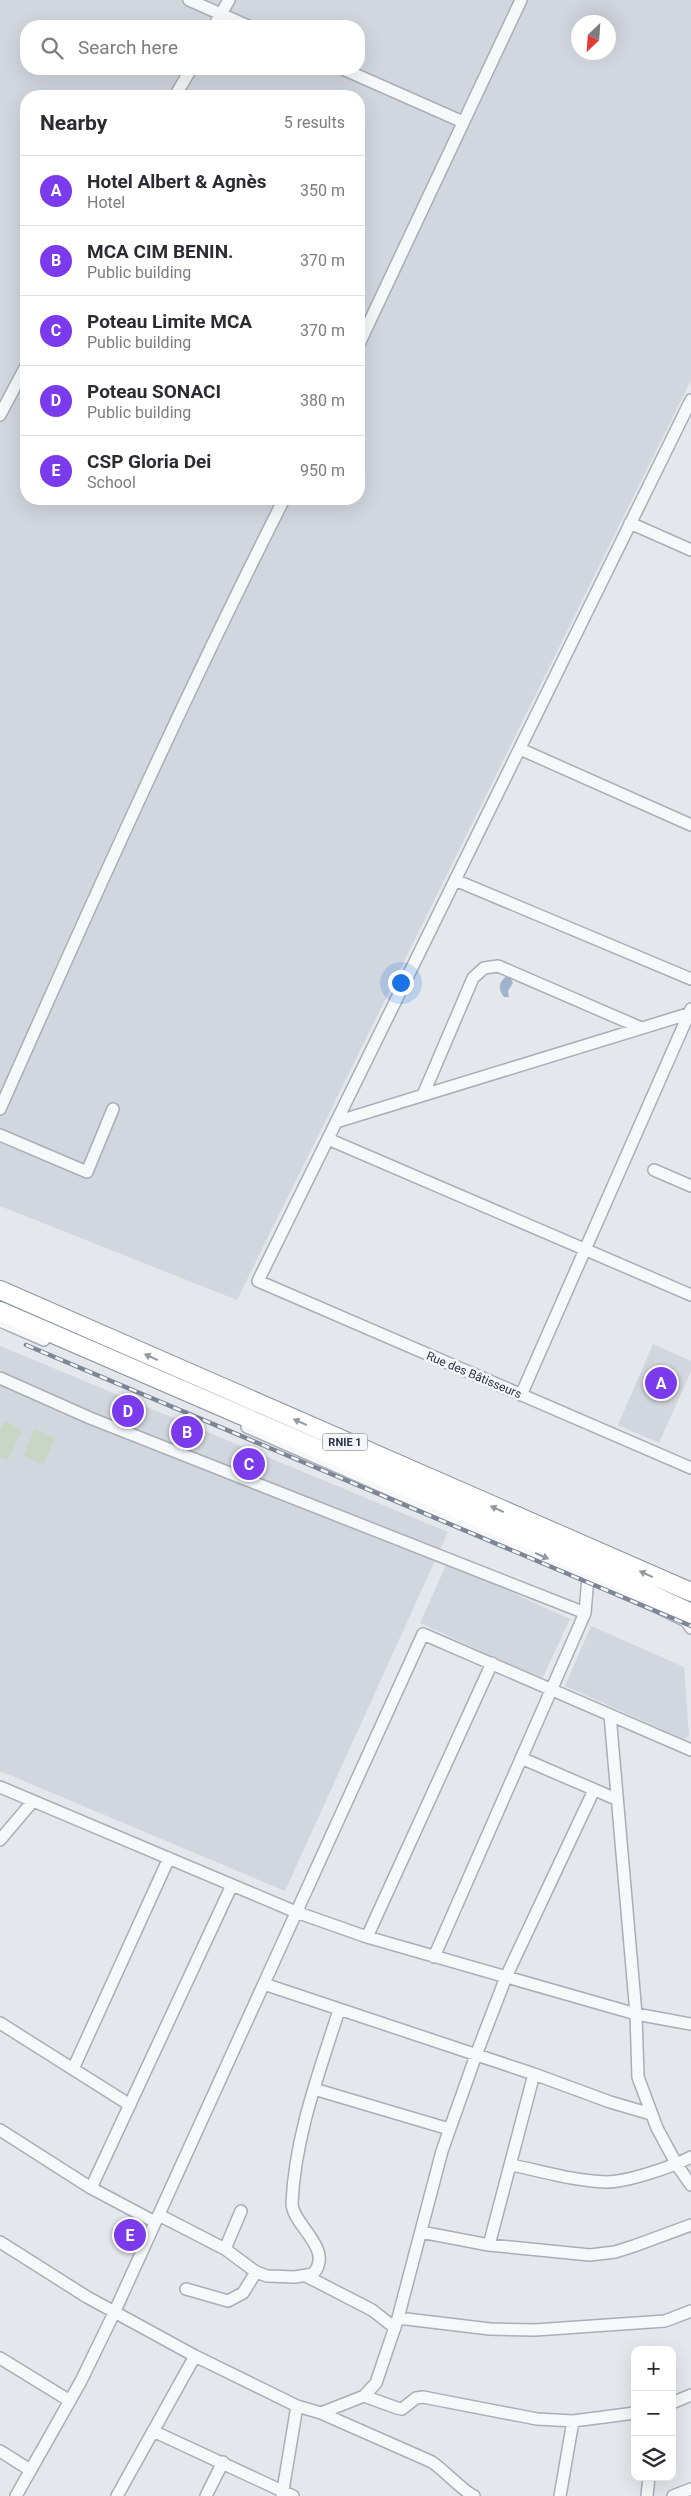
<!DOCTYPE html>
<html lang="en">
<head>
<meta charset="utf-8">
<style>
  :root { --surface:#fff; --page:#f7f7f7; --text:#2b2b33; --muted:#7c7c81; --line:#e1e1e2; --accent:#7c3aed }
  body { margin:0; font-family:Roboto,sans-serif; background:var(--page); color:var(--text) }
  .controls { position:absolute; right:15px; bottom:15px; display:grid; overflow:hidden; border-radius:10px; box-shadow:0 5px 20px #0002 }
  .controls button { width:45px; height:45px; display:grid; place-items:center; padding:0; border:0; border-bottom:1px solid var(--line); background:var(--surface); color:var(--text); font:25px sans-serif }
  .compass { position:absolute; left:571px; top:15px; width:45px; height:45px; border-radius:50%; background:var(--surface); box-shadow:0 5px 20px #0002; rotate:205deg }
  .you { position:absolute; left:400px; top:982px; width:18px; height:18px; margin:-12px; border:4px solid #fff; border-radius:50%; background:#1a73e8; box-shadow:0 0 0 8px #1a73e833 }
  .badge { display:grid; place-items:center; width:32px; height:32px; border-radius:50%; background:var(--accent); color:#fff; font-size:16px; font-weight:700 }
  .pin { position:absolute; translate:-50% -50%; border:2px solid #fff; box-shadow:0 1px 5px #0006 }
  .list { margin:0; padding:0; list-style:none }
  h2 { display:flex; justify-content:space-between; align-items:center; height:65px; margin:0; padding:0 20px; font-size:21px }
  h2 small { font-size:16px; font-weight:400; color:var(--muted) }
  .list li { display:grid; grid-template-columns:32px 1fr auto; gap:15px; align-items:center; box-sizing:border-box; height:70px; padding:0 20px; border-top:1px solid var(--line) }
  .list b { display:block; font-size:19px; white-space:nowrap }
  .list p { margin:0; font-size:16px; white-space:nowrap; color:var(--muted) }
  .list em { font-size:16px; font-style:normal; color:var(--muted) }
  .icon { flex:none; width:28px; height:28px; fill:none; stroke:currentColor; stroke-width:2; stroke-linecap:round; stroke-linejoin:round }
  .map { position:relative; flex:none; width:691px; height:2496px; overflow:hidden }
  .search { position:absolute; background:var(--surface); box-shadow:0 5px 20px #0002; left:20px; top:20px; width:345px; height:55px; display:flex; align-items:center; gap:12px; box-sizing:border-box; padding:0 18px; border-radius:20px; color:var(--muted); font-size:19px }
  .panel { position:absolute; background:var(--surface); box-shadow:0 5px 20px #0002; left:20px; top:90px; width:345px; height:415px; border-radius:20px }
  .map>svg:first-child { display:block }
</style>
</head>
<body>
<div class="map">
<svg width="691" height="2496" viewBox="0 0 691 2496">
  <rect width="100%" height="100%" fill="#e4e7ec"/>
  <path fill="#d2d6de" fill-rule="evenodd" d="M 0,0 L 691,0 L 691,380 L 237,1300 L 0,1206 ZM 578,22 L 608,22 L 608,52 L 578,52 ZM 26,26 L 359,26 L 359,69 L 26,69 ZM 26,96 L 359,96 L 359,499 L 26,499 Z
    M 653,1344 L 691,1361 L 691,1371 L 659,1443 L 618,1425 Z
    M 0,1346 L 448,1532 L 285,1891 L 0,1771 Z
    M 447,1563 L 570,1619 L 542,1679 L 420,1623 Z
    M 591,1626 L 684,1667 L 689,1736 L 684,1739 L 565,1686 Z"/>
  <path fill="#c9d6c5" d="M 4,1421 L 22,1430 L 8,1460 L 0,1457 L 0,1429 Z
    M 35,1429 L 55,1438 L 43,1465 L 23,1456 Z"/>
  <path fill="#9fb4cc" d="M 509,975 L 513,983 L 508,991 L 509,997 L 504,997 C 497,989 499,980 509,975 Z"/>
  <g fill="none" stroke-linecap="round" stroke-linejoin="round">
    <g stroke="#a9aeb7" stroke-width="14">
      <path id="minor" d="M 189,0 L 248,26
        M 214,26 L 229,0
        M 343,69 L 463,122
        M 175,96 L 191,69
        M 359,344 L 521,0
        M 691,400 L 258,1281 L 691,1468
        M 0,415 L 26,366
        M 630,523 L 691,550
        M 520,749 L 691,825
        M 455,880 L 691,979
        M 423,1095 L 473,978 L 484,968 L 498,966 L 639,1027
        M 0,1109 C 91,904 183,699 284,499
        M 336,1122 L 691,1013
        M 0,1135 L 87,1172 L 113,1109
        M 328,1139 L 691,1295
        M 654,1170 L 691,1186
        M 0,1321 L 44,1340
        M 0,1378 L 90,1418 L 585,1613
        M 521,1395 L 691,1009
        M 247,1427 L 655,1606 L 686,1621 L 691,1628
        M 610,1715 L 636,2014 L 638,2077 L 657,2128 L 677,2165 L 691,2185
        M 521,1758 L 616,1799
        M 0,1787 L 296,1912 L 367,1937 L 636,2014 L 691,2024
        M 0,1840 L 33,1801
        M 367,1937 L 492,1663
        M 434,1957 L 585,1613 L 588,1577
        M 264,1984 L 534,2074 L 610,2102 L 651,2114
        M 0,2023 L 130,2105
        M 73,2069 L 169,1858
        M 314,2089 L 449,2129
        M 0,2130 L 91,2188 L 155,2222
        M 511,2165 C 542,2171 574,2181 606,2182 C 627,2182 672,2167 691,2157
        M 91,2188 L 232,1885
        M 159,2215 L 225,2249 L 256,2272 L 267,2276 L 295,2277 L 313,2274 C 335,2249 292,2225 292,2203 C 295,2136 319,2073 339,2010
        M 421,2232 L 489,2245 L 590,2255 L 615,2252 L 634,2246 L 691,2225
        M 0,2242 L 87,2297 L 195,2356 L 297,2406 L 321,2413 L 432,2462 C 444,2470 465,2493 474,2496
        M 489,2245 L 534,2074
        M 225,2249 L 241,2211
        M 308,2277 L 372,2310 L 395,2328
        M 186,2289 L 228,2301 L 243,2293 L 256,2272
        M 398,2318 L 490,2329 L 535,2330 L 665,2321 L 691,2311
        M 0,2358 L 70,2401
        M 364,2396 L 397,2408 L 402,2409 L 416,2398 L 423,2397 L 537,2419 L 573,2421 L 635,2413
        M 672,2403 L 691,2395
        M 321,2413 L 364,2396 L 376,2383 L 398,2318 L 442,2151 L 476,2055 L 506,1977 L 594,1790
        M 153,2431 L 293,2496
        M 0,2451 L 30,2470
        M 16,2496 L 81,2381 L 114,2313 L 423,1634 L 691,1750
        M 117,2496 L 195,2356
        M 206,2496 L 223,2462
        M 282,2496 L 297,2406
        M 560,2496 L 573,2421
        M 647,2496 L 649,2477
        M 673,2496 L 691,2489"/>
    </g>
    <g stroke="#8b94a3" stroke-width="20">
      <path id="highway" d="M 0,1290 L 691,1592
        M 0,1311 L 603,1572 L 691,1613"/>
    </g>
    <use href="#minor" stroke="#f7f8fa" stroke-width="11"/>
    <use href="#highway" stroke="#fff" stroke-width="18"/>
    <g stroke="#7d8696" stroke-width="4.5">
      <path id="rail" d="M 26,1345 L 691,1626"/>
    </g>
    <use href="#rail" stroke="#f4f6f9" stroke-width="2.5" stroke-dasharray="8" stroke-linecap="butt"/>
  </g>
  <defs><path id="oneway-solid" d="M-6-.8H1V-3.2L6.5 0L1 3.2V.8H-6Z" transform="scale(1.25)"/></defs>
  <g fill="#959aa2">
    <use href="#oneway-solid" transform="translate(151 1357) rotate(-156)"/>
    <use href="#oneway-solid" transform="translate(300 1422) rotate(-156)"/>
    <use href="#oneway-solid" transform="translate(497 1509) rotate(-156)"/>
    <use href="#oneway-solid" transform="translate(646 1574) rotate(-156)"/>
  </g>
  <use fill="#9196a0" href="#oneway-solid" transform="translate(542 1556) rotate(24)"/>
  <g text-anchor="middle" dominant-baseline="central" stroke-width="5" stroke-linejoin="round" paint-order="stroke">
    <rect fill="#f4f6f9" stroke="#676e7b" stroke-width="1" x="322.5" y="1433.5" width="45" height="17" rx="4"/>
    <g font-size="11" font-weight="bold" fill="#2b3445">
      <text x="345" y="1442">RNIE 1</text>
    </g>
    <g font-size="12" fill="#2b3445" stroke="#f4f6f9">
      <text transform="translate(474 1375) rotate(23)">Rue des Bâtisseurs</text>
    </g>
  </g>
</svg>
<div class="controls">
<button>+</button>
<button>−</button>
<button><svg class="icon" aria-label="layers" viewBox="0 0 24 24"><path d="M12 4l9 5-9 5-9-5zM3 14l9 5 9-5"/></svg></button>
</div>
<svg class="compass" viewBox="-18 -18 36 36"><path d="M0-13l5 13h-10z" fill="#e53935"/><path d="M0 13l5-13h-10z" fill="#7c7c81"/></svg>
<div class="you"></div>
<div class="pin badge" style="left:661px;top:1383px">A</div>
<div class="pin badge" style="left:187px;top:1432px">B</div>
<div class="pin badge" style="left:249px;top:1464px">C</div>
<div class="pin badge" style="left:128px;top:1411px">D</div>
<div class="pin badge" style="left:130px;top:2235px">E</div>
<div class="search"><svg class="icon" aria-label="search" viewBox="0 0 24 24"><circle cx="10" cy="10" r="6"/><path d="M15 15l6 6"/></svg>Search here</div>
<section class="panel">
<h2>Nearby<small>5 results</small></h2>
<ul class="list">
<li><span class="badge">A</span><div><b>Hotel Albert &amp; Agnès</b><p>Hotel</p></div><em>350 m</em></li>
<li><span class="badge">B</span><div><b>MCA CIM BENIN.</b><p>Public building</p></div><em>370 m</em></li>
<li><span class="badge">C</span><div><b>Poteau Limite MCA</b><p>Public building</p></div><em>370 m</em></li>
<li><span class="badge">D</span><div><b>Poteau SONACI</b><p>Public building</p></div><em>380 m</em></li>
<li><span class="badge">E</span><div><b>CSP Gloria Dei</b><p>School</p></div><em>950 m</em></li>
</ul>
</section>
</div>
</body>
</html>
